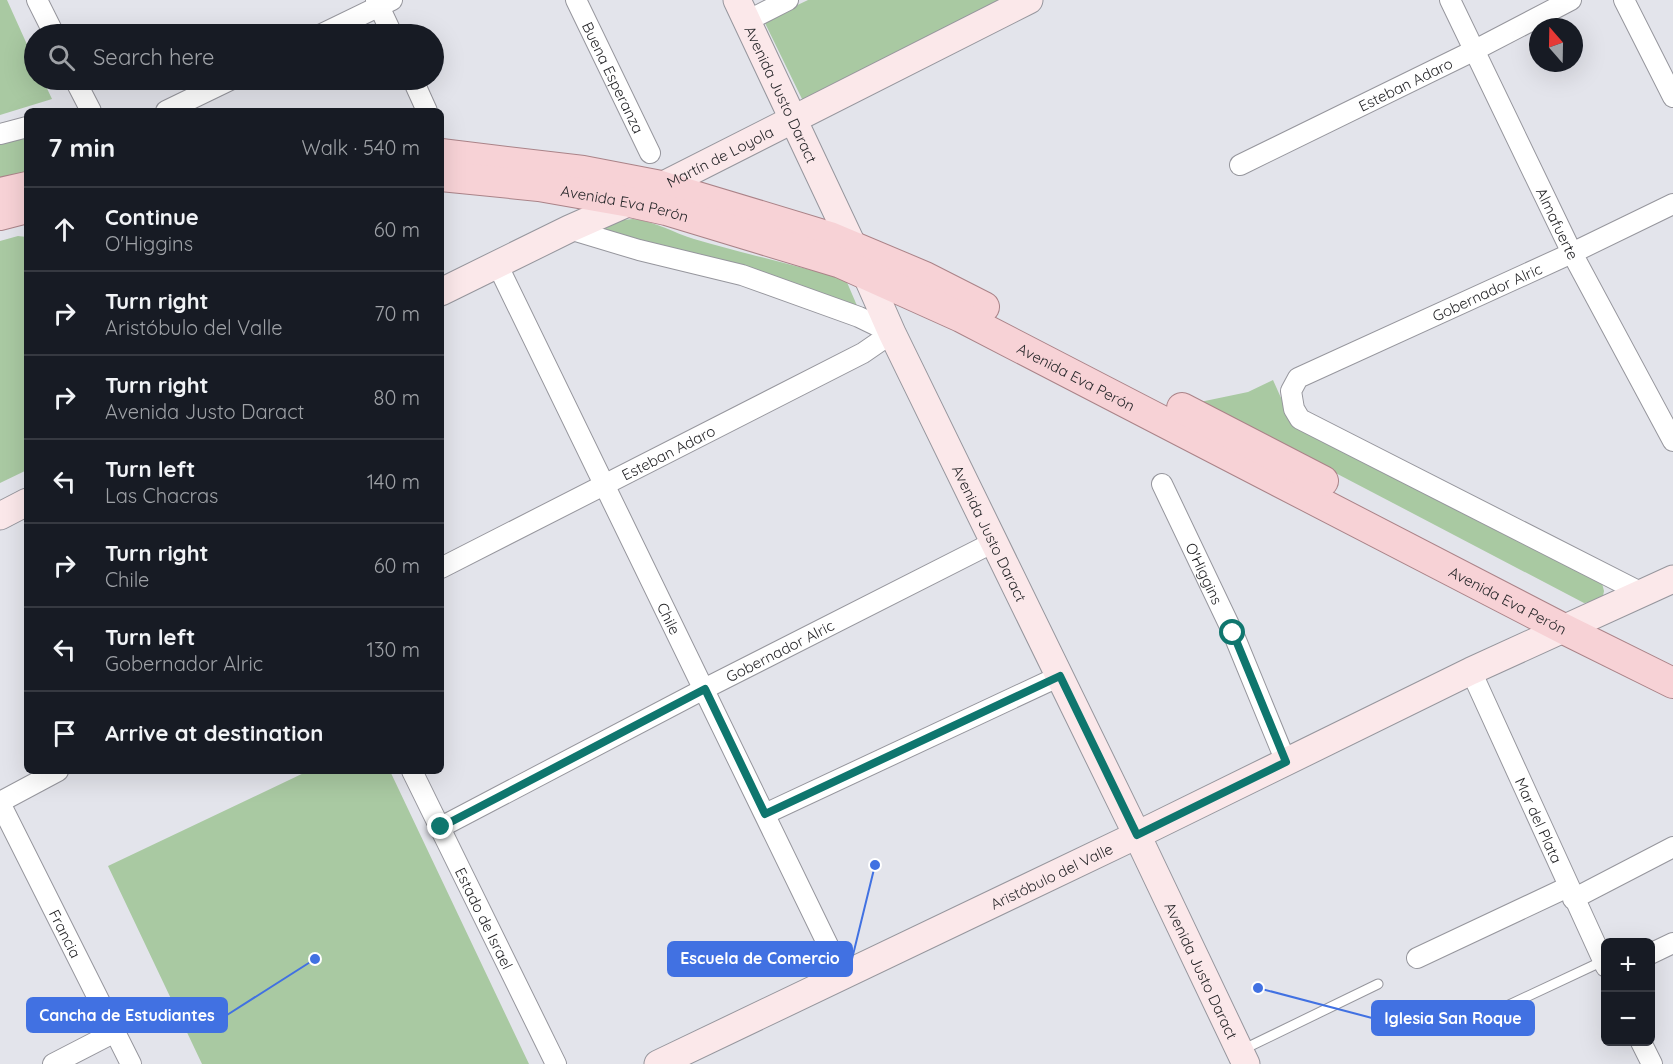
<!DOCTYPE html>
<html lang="en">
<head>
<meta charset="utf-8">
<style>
  :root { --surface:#171b24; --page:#20242c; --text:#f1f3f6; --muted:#9ea1a6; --line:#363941 }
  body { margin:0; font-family:Quicksand,sans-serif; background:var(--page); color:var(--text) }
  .controls { position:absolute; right:18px; bottom:18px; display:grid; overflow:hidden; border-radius:9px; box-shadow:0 6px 24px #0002 }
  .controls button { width:54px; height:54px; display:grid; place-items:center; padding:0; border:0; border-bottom:2px solid var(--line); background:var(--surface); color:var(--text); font:30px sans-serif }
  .compass { position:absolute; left:1529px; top:18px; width:54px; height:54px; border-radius:50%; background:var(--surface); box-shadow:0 6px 24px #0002; rotate:340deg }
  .stop { position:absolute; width:18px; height:18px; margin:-14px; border:4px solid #0f766e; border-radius:50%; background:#fff }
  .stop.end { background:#0f766e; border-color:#fff; box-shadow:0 2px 6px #0008 }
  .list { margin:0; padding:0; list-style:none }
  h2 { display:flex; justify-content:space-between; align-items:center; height:78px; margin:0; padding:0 24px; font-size:26px }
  h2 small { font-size:20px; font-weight:400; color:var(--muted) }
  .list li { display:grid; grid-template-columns:39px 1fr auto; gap:18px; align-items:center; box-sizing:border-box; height:84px; padding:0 24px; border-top:2px solid var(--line) }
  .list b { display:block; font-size:22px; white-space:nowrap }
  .list p { margin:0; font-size:20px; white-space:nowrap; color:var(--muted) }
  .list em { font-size:20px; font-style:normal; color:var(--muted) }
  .icon { flex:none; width:33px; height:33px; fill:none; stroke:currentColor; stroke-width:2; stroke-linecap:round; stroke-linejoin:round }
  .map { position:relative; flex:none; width:1673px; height:1064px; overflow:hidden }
  .search { position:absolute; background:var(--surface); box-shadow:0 6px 24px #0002; left:24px; top:24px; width:420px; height:66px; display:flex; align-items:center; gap:15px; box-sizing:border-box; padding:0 21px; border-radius:33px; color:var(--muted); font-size:22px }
  .panel { position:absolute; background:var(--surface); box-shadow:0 6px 24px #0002; left:24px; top:108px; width:420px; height:666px; border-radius:9px }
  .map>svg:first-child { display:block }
</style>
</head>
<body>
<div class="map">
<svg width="1673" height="1064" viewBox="0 0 1673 1064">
  <rect width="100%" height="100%" fill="#e3e4eb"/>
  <path fill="#a9c9a2" d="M 0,0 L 7,0 L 34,60 L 34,80 L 43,80 L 52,99 L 0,115 Z
    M 808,0 L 1012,0 L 803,101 L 764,21 Z
    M 27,134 L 27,173 L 0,180 L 0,141 Z
    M 633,219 C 655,221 674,233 694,239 C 745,254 796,265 846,280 L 858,308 L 597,230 L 623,220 Z
    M 18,236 L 27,237 L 27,470 L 0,483 L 0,241 Z
    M 1273,380 L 1290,418 L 1602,583 L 1604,591 L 1603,596 L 1592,602 L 1584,603 L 1200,402 L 1248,392 Z
    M 308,771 L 390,771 L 529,1064 L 202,1064 L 108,866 Z"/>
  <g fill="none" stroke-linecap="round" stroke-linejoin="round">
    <g stroke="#96969d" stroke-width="11">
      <path id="lane" d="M 1477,1020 L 1603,961
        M 1242,1050 L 1378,984"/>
    </g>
    <g stroke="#96969d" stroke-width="22">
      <g id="street">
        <path d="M 37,0 L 54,34"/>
        <path d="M 376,0 L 392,34"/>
        <path id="s1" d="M 576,0 L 650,153"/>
        <path id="s2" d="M 1450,0 L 1572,253 L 1673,441"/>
        <path d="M 1624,0 L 1673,97"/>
        <path d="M 747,21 L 788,0"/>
        <path d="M 322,34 L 392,0"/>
        <path d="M 75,80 L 91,111"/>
        <path d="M 413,80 L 427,111"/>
        <path d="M 166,111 L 230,80"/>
        <path d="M 0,134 L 27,127"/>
        <path id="s3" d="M 1240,165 L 1475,50 L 1571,0"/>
        <path id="s4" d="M 497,264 L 842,974"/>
        <path id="s5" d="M 1162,484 L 1233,633 L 1286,762"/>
        <path id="s6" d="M 441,568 L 863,353 L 892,333 L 859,317 L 742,275 L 639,250 L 569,229"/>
        <path id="s7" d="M 1642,593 L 1300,419 L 1294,409 L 1291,391 L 1298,378 L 1572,253 L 1673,204"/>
        <path id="s8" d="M 1471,671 L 1606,967"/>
        <path id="s9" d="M 412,771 L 556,1064"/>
        <path d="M 0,802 L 58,771"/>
        <path id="s10" d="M 0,803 L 131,1064"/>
        <path d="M 765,814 L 1060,676"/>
        <path id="s11" d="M 441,827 L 704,689 L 994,542"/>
        <path d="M 1573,899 L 1673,847"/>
        <path d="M 1650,954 L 1673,943"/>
        <path d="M 1417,958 L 1568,887"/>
        <path d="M 1641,1042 L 1652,1064"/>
        <path d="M 53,1064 L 115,1032"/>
      </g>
    </g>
    <g stroke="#96969d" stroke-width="29">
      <g id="secondary">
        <path id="s12" d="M 737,0 L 866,274 L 892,333 L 1137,835 L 1246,1064"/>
        <path id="s13" d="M 441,292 L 569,229 L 630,202 L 1029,0"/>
        <path d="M 0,516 L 27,502"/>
        <path id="s14" d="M 658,1064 L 1137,835 L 1471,671 L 1673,579"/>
      </g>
    </g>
    <g stroke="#aa8388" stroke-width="32">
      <g id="primary">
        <path d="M 441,154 L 583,171 L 661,186 L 830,237 L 925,277 L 984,307"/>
        <path id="s15" d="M 441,176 L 539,186 L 630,202 L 666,210 L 841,263 L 961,317 L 1564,629 L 1673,683"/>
        <path d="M 0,193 L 27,187"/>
        <path d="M 0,215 L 27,208"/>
        <path d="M 1182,408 L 1323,481"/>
      </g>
    </g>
    <use href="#lane" stroke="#fff" stroke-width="9"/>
    <use href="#street" stroke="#fff" stroke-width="20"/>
    <use href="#secondary" stroke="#fbe8ea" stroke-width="27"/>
    <use href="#primary" stroke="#f7d2d6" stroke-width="30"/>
  </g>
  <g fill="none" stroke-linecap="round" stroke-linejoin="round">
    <path stroke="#0f766e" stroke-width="8" d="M 441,827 L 705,689 L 765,814 L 1060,676 L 1137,835 L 1286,762 L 1233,633"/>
  </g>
  <g text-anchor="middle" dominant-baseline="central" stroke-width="4.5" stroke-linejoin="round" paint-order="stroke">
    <g font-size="15" fill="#27272a" stroke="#fff">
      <text stroke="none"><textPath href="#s1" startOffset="86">Buena Esperanza</textPath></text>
      <text stroke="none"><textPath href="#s3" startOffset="184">Esteban Adaro</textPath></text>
      <text stroke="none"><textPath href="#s12" startOffset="104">Avenida Justo Daract</textPath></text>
      <text stroke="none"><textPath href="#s13" startOffset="310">Martín de Loyola</textPath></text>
      <text stroke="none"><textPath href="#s15" startOffset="186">Avenida Eva Perón</textPath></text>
      <text stroke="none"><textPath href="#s2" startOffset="248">Almafuerte</textPath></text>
      <text stroke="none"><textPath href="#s7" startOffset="636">Gobernador Alric</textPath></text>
      <text stroke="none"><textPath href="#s15" startOffset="672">Avenida Eva Perón</textPath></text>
      <text stroke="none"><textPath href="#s6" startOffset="255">Esteban Adaro</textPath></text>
      <text stroke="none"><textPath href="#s12" startOffset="590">Avenida Justo Daract</textPath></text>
      <text stroke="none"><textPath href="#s5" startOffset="99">O'Higgins</textPath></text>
      <text stroke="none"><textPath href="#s15" startOffset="1158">Avenida Eva Perón</textPath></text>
      <text stroke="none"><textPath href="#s4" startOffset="394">Chile</textPath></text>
      <text stroke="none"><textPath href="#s11" startOffset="382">Gobernador Alric</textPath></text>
      <text stroke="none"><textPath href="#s8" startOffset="164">Mar del Plata</textPath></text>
      <text stroke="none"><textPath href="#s14" startOffset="436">Aristóbulo del Valle</textPath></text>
      <text stroke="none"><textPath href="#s9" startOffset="164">Estado de Israel</textPath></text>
      <text stroke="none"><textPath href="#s10" startOffset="146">Francia</textPath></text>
      <text stroke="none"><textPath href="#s12" startOffset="1076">Avenida Justo Daract</textPath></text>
    </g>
  </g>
  <path fill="none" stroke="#4171e2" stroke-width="2" d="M875 865L852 959M315 959L227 1015M1258 988L1372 1018"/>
  <g fill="#4171e2" stroke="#fff" stroke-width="2">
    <circle cx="875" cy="865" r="6"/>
    <circle cx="315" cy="959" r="6"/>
    <circle cx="1258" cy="988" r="6"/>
  </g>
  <g fill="#4171e2" stroke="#4171e2" stroke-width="2">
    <rect x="668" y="942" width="184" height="34" rx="6"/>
    <rect x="27" y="998" width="200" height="34" rx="6"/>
    <rect x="1372" y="1001" width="162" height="34" rx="6"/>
  </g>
  <g font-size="16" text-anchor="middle" font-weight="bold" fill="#fff">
    <text x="760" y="964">Escuela de Comercio</text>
    <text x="127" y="1021">Cancha de Estudiantes</text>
    <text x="1453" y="1024">Iglesia San Roque</text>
  </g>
</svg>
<div class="controls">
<button>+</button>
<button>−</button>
</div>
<svg class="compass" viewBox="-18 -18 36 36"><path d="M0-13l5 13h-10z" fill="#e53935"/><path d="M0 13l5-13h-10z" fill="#9ea1a6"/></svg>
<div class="stop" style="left:1233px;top:633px"></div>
<div class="stop end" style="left:441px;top:827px"></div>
<div class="search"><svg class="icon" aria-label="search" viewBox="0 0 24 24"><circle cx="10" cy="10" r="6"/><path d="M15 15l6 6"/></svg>Search here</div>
<section class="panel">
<h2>7 min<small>Walk · 540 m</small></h2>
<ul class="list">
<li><svg class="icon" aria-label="ahead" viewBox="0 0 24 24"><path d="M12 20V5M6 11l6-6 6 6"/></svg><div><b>Continue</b><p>O'Higgins</p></div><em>60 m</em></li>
<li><svg class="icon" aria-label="right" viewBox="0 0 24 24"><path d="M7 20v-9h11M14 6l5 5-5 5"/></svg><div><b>Turn right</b><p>Aristóbulo del Valle</p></div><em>70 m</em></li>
<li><svg class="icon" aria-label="right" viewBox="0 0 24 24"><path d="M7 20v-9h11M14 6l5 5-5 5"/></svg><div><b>Turn right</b><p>Avenida Justo Daract</p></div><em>80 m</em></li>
<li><svg class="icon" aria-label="left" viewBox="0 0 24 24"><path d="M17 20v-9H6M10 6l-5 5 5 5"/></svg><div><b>Turn left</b><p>Las Chacras</p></div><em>140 m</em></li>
<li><svg class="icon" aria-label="right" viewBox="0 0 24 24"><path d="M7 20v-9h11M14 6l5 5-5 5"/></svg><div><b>Turn right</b><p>Chile</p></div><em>60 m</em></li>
<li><svg class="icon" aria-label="left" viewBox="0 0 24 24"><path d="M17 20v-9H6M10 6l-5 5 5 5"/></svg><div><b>Turn left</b><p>Gobernador Alric</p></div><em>130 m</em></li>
<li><svg class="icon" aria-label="arrive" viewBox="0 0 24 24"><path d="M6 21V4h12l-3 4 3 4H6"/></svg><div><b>Arrive at destination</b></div></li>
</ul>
</section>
</div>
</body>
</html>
